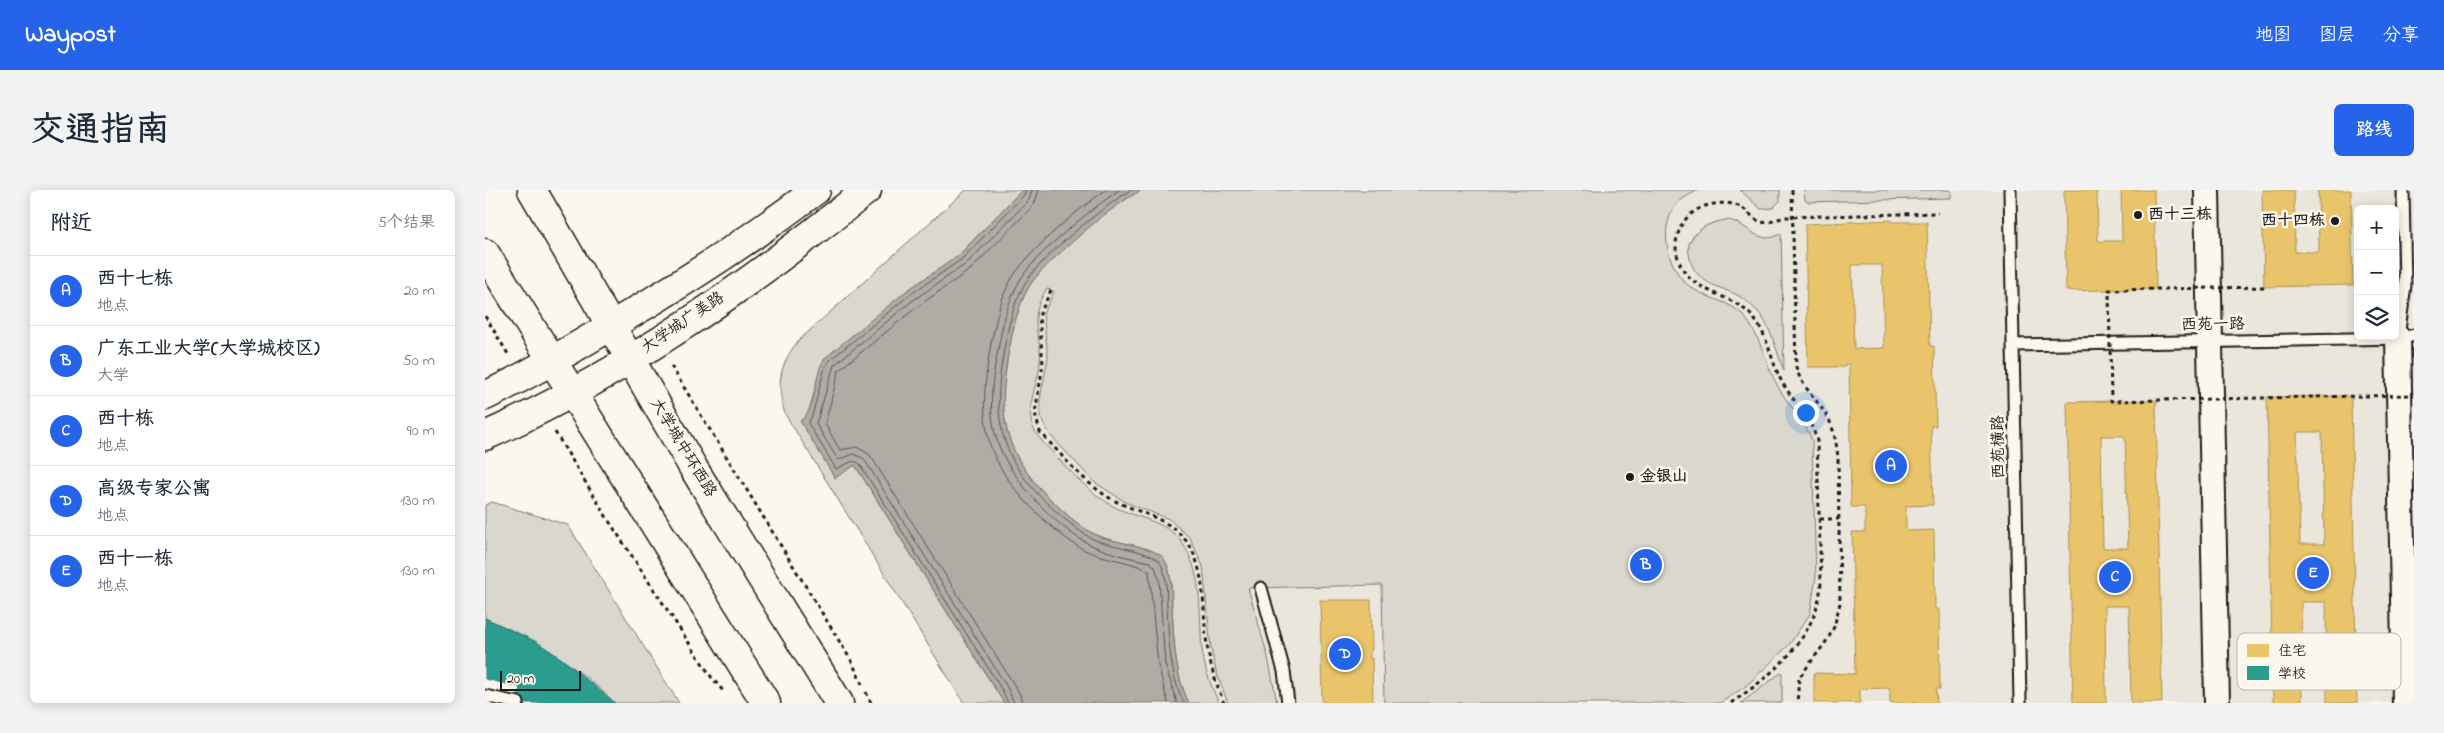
<!DOCTYPE html>
<html lang="zh">
<head>
<meta charset="utf-8">
<style>
  :root { --surface:#fff; --page:#f2f2f3; --text:#1f2937; --muted:#747a83; --line:#e0e1e3; --accent:#2563eb }
  body { margin:0; font-family:"Indie Flower","LXGW WenKai TC",sans-serif; background:var(--page); color:var(--text) }
  .controls { position:absolute; right:15px; top:15px; display:grid; overflow:hidden; border-radius:8px; box-shadow:0 2px 12px #0003 }
  .controls button { width:45px; height:45px; display:grid; place-items:center; padding:0; border:0; border-bottom:1px solid var(--line); background:var(--surface); color:var(--text); font:25px sans-serif }
  .scale { position:absolute; left:15px; bottom:12px; width:81px; box-sizing:border-box; padding-left:5px; border:2px solid #1c1c1c; border-top:0; font-size:14px; line-height:18px; white-space:nowrap; color:#1c1c1c; -webkit-text-stroke:4px #fbf7ec; paint-order:stroke }
  .you { position:absolute; left:1320px; top:222px; width:18px; height:18px; margin:-12px; border:4px solid #fff; border-radius:50%; background:#1a73e8; box-shadow:0 0 0 8px #1a73e833 }
  .badge { display:grid; place-items:center; width:32px; height:32px; border-radius:50%; background:var(--accent); color:#fff; font-size:16px; font-weight:700 }
  .pin { position:absolute; translate:-50% -50%; border:2px solid #fff; box-shadow:0 1px 5px #0006 }
  .list { margin:0; padding:0; list-style:none }
  h2 { display:flex; justify-content:space-between; align-items:center; height:65px; margin:0; padding:0 20px; font-size:21px }
  h2 small { font-size:16px; font-weight:400; color:var(--muted) }
  .list li { display:grid; grid-template-columns:32px 1fr auto; gap:15px; align-items:center; box-sizing:border-box; height:70px; padding:0 20px; border-top:1px solid var(--line) }
  .list b { display:block; font-size:19px; white-space:nowrap }
  .list p { margin:0; font-size:16px; white-space:nowrap; color:var(--muted) }
  .list em { font-size:16px; font-style:normal; color:var(--muted) }
  .icon { flex:none; width:28px; height:28px; fill:none; stroke:currentColor; stroke-width:2; stroke-linecap:round; stroke-linejoin:round }
  .map { position:relative; flex:none; width:1929px; height:513px; overflow:hidden; border-radius:8px }
  header { display:flex; align-items:center; gap:30px; box-sizing:border-box; height:70px; padding:0 25px; background:var(--accent); color:#fff }
  header strong { font-size:24px }
  nav { display:flex; gap:28px; margin-inline-start:auto; font-size:18px }
  .intro { display:flex; align-items:center; justify-content:space-between; box-sizing:border-box; height:120px; padding:0 30px }
  h1 { margin:0; font-size:35px }
  .button { padding:12px 22px; border-radius:8px; background:var(--accent); color:#fff; font-size:18px; font-weight:700 }
  main { display:flex; gap:30px; padding:0 30px }
  aside { flex:1; background:var(--surface); border-radius:8px; box-shadow:0 2px 12px #0003 }
  .map>svg:first-child { display:block }
</style>
</head>
<body>
<header>
<strong>Waypost</strong>
<nav><a>地图</a><a>图层</a><a>分享</a></nav>
</header>
<div class="intro"><h1>交通指南</h1><a class="button">路线</a></div>
<main>
<aside>
<h2>附近<small>5个结果</small></h2>
<ul class="list">
<li><span class="badge">A</span><div><b>西十七栋</b><p>地点</p></div><em>20 m</em></li>
<li><span class="badge">B</span><div><b>广东工业大学(大学城校区)</b><p>大学</p></div><em>50 m</em></li>
<li><span class="badge">C</span><div><b>西十栋</b><p>地点</p></div><em>90 m</em></li>
<li><span class="badge">D</span><div><b>高级专家公寓</b><p>地点</p></div><em>130 m</em></li>
<li><span class="badge">E</span><div><b>西十一栋</b><p>地点</p></div><em>130 m</em></li>
</ul>
</aside>
<div class="map">
<svg width="1929" height="513" viewBox="0 0 1929 513">
  <rect width="100%" height="100%" fill="#fbf7ec"/>
  <filter id="ink" filterUnits="userSpaceOnUse"><feTurbulence type="fractalNoise" baseFrequency=".02" numOctaves="2"/><feDisplacementMap in="SourceGraphic" scale="10" xChannelSelector="R" yChannelSelector="G"/><feConvolveMatrix kernelMatrix="1 2 1 2 8 2 1 2 1" color-interpolation-filters="sRGB"/></filter>
  <g filter="url(#ink)">
    <path fill="#eae6dc" fill-rule="evenodd" d="M 481,0 L 1929,0 L 1929,513 L 479,513 L 300,223 L 294,189 L 300,170 L 313,151 ZM 1873,19 L 1910,19 L 1910,146 L 1873,146 Z"/>
    <path fill="#dad7ce" stroke="#7b7a75" d="M 481,0 L 537,0 L 473,66 L 420,102 L 336,176 L 323,225 L 316,231 L 350,288 L 370,275 L 519,513 L 479,513 L 300,224 C 291,195 294,175 313,151 Z
      M 656,0 L 1214,0 C 1205,4 1194,10 1189,18 C 1174,41 1183,78 1203,95 C 1219,109 1245,110 1259,126 C 1276,147 1280,172 1292,195 C 1302,214 1319,229 1327,250 L 1331,387 L 1325,424 L 1304,455 L 1261,496 L 1235,513 L 899,513 L 897,395 L 763,398 L 783,467 L 792,513 L 743,513 L 731,481 L 726,459 L 718,376 L 705,348 L 684,329 L 642,313 L 609,292 L 566,246 L 555,227 L 555,209 L 563,168 L 558,124 L 569,102 L 562,98 C 540,134 558,141 555,174 C 553,193 543,211 546,230 C 548,244 560,254 569,264 C 588,284 604,302 628,316 C 654,330 686,330 701,359 C 718,388 714,426 717,459 C 719,478 726,496 734,513 L 704,513 C 689,483 689,450 687,417 C 686,402 688,382 679,369 C 670,356 631,353 616,347 C 605,343 596,336 587,329 C 526,276 508,241 524,160 C 528,139 533,114 545,95 C 565,64 623,19 656,0 Z
      M 1255,0 L 1295,0 L 1295,11 L 1288,18 L 1276,19 Z
      M 1319,0 L 1466,0 L 1466,8 L 1323,12 L 1320,10 Z
      M 1241,30 C 1262,31 1274,59 1296,43 L 1299,181 C 1292,163 1287,140 1275,124 C 1269,117 1262,111 1254,106 C 1235,96 1211,94 1205,69 C 1204,63 1202,56 1206,50 C 1213,37 1227,32 1241,30 Z
      M 7,312 L 83,335 L 194,513 L 130,513 C 92,475 49,449 0,428 L 0,315 Z
      M 1297,482 L 1297,513 L 1256,513 Z"/>
    <path fill="#afaca5" stroke="#74726e" d="M 537,0 L 656,0 C 625,18 599,41 573,65 C 563,75 552,84 545,95 C 533,114 528,139 524,160 C 508,241 526,276 587,329 C 596,336 605,343 616,347 C 631,353 670,356 679,369 C 688,382 686,402 687,417 C 689,450 689,483 704,513 L 519,513 L 370,275 L 350,288 L 315,231 C 334,217 327,184 341,167 L 420,102 L 473,66 Z"/>
    <path fill="#e9c46a" stroke="#ac9253" fill-rule="evenodd" d="M 1579,0 L 1612,0 L 1613,51 L 1637,51 L 1636,0 L 1669,0 L 1671,99 L 1581,101 Z
      M 1777,0 L 1809,0 L 1810,62 L 1834,62 L 1833,0 L 1866,0 L 1868,95 L 1779,97 Z
      M 1406,30 L 1406,32 L 1442,32 L 1445,156 L 1449,156 L 1451,236 L 1446,236 L 1448,315 L 1421,316 L 1421,341 L 1449,340 L 1450,419 L 1454,419 L 1455,499 L 1451,499 L 1452,513 L 1405,513 L 1405,498 L 1375,499 L 1375,513 L 1329,513 L 1329,483 L 1370,484 L 1367,342 L 1380,342 L 1380,317 L 1366,317 L 1364,174 L 1360,174 L 1360,177 L 1323,177 L 1320,34 ZM 1367,75 L 1397,75 L 1399,158 L 1369,159 Z
      M 1866,206 L 1872,513 L 1842,513 L 1841,412 L 1816,412 L 1817,513 L 1788,513 L 1782,207 ZM 1812,242 L 1837,242 L 1839,354 L 1815,354 Z
      M 1671,210 L 1677,513 L 1646,513 L 1644,416 L 1620,416 L 1621,513 L 1588,513 L 1582,212 ZM 1616,246 L 1640,246 L 1643,358 L 1618,358 Z
      M 835,410 L 886,410 L 887,460 L 885,460 L 885,469 L 887,468 L 888,513 L 837,513 Z"/>
    <path fill="#2a9d8f" stroke="#26766c" d="M 0,428 L 52,452 L 77,469 L 130,513 L 32,513 L 35,497 L 0,489 Z"/>
    <g fill="none" stroke-linecap="round" stroke-linejoin="round">
      <path stroke="#575653" stroke-width="1" d="M 621,0 C 592,20 549,56 529,85 C 516,104 511,131 506,153 C 501,183 496,216 503,247 C 512,288 556,331 589,354 C 612,370 641,368 664,381 L 673,475 L 683,513
        M 634,0 C 608,18 548,65 534,92 C 522,113 517,137 513,160 C 507,188 503,220 511,247 C 521,284 570,337 604,354 C 622,363 645,368 665,372 L 670,377 L 674,389 L 680,474 L 692,513
        M 646,0 C 619,16 554,68 539,95 C 528,114 523,138 519,160 C 503,241 522,283 586,334 C 593,340 600,345 608,349 C 623,356 667,361 675,372 C 683,385 681,403 682,417 C 684,449 684,483 699,513
        M 523,513 L 517,500 L 374,273 L 368,271 L 351,279 L 323,233 L 327,226 L 340,177 L 345,170 L 423,106 L 477,69 L 539,5 L 541,0
        M 529,513 L 522,497 L 379,269 L 369,264 L 353,270 L 331,234 L 349,175 L 427,111 L 481,74 L 544,10 L 547,0
        M 537,513 L 535,504 L 528,493 L 385,265 L 372,257 L 355,260 L 340,234 L 354,180 L 432,117 L 486,79 L 549,15 L 554,0"/>
      <g stroke="#1c1c1c" stroke-width="15">
        <path id="service" d="M 1525,0 L 1535,513
          M 1913,148 L 1920,95 L 1918,0
          M 1528,155 L 1919,148 L 1929,145
          M 776,398 L 799,481 L 803,513
          M 0,506 L 33,513"/>
      </g>
      <g stroke="#1c1c1c" stroke-width="28">
        <path id="minor" d="M 1722,0 L 1732,513
          M 1913,148 L 1920,513"/>
      </g>
      <g stroke="#1c1c1c" stroke-width="31">
        <path id="secondary" d="M 0,206 C 48,183 93,156 139,128 C 205,89 269,47 331,0
          M 0,246 C 138,185 265,94 382,0"/>
      </g>
      <g stroke="#1c1c1c" stroke-width="31">
        <path id="primary" d="M 47,0 L 209,279 L 354,513
          M 0,63 L 281,513"/>
      </g>
      <path stroke="#1c1c1c" stroke-width="3" stroke-dasharray="4 4" stroke-linecap="butt" d="M 1307,0 L 1311,177 C 1316,196 1330,207 1340,223 C 1349,236 1351,252 1353,267 L 1355,413 L 1349,437 L 1343,449 L 1314,488 L 1312,513
        M 566,100 L 554,126 L 558,174 L 550,223 L 555,242 C 575,263 593,286 617,303 C 644,323 685,324 704,355 C 722,384 717,422 722,455 C 725,475 731,494 739,513
        M 0,126 L 23,164
        M 186,176 L 367,472 L 377,494
        M 70,242 L 124,331 L 227,488 L 240,503
        M 1335,329 L 1354,329
        M 381,502 L 386,513
        M 1246,513 C 1288,485 1334,446 1336,392 L 1332,251 C 1326,227 1309,213 1297,192 C 1286,172 1284,148 1270,130 C 1250,102 1207,106 1194,71 C 1190,61 1190,51 1194,41 C 1198,28 1211,18 1224,15 C 1236,12 1251,12 1260,20 C 1265,24 1270,30 1276,32 C 1285,34 1293,28 1301,27 L 1453,23"/>
      <use href="#service" stroke="#fbf7ec" stroke-width="11"/>
      <use href="#minor" stroke="#fbf7ec" stroke-width="24"/>
      <use href="#secondary" stroke="#fbf7ec" stroke-width="28"/>
      <use href="#primary" stroke="#fbf7ec" stroke-width="28"/>
      <path stroke="#1c1c1c" stroke-width="3" stroke-dasharray="4 4" stroke-linecap="butt" d="M 1779,97 L 1624,100 L 1626,211 L 1929,205"/>
    </g>
  </g>
  <g fill="#1c1c1c" stroke="#fbf7ec" stroke-width="2">
    <circle cx="1653" cy="25" r="5"/>
    <circle cx="1850" cy="31" r="5"/>
    <circle cx="1145" cy="287" r="5"/>
  </g>
  <g text-anchor="middle" dominant-baseline="central" stroke-width="5" stroke-linejoin="round" paint-order="stroke">
    <g font-size="16" font-weight="bold" fill="#1c1c1c" stroke="#fbf7ec" text-anchor="start">
      <text x="1663" y="25">西十三栋</text>
      <text x="1840" y="31" text-anchor="end">西十四栋</text>
      <text x="1155" y="287">金银山</text>
    </g>
    <g font-size="16" fill="#1c1c1c" stroke="#fbf7ec">
      <text transform="translate(198 133) rotate(-34)">大学城广美路</text>
      <text transform="translate(1728 135) rotate(-1)">西苑一路</text>
      <text transform="translate(1514 257) rotate(-91)">西苑横路</text>
      <text transform="translate(198 258) rotate(59)">大学城中环西路</text>
    </g>
  </g>
  <rect x="1752" y="443" width="164" height="57" rx="8" fill="#fbf7ec" stroke="#b8b5ae" stroke-width="1"/>
  <rect x="1762" y="454" width="22" height="13" fill="#e9c46a"/>
  <rect x="1762" y="476" width="22" height="14" fill="#2a9d8f"/>
  <g font-size="14" fill="#1c1c1c">
    <text x="1793" y="465">住宅</text>
    <text x="1793" y="488">学校</text>
  </g>
</svg>
<div class="controls">
<button>+</button>
<button>−</button>
<button><svg class="icon" aria-label="layers" viewBox="0 0 24 24"><path d="M12 4l9 5-9 5-9-5zM3 14l9 5 9-5"/></svg></button>
</div>
<div class="scale">20 m</div>
<div class="you"></div>
<div class="pin badge" style="left:1406px;top:276px">A</div>
<div class="pin badge" style="left:1161px;top:375px">B</div>
<div class="pin badge" style="left:1630px;top:387px">C</div>
<div class="pin badge" style="left:860px;top:464px">D</div>
<div class="pin badge" style="left:1828px;top:383px">E</div>
</div>
</main>
</body>
</html>
